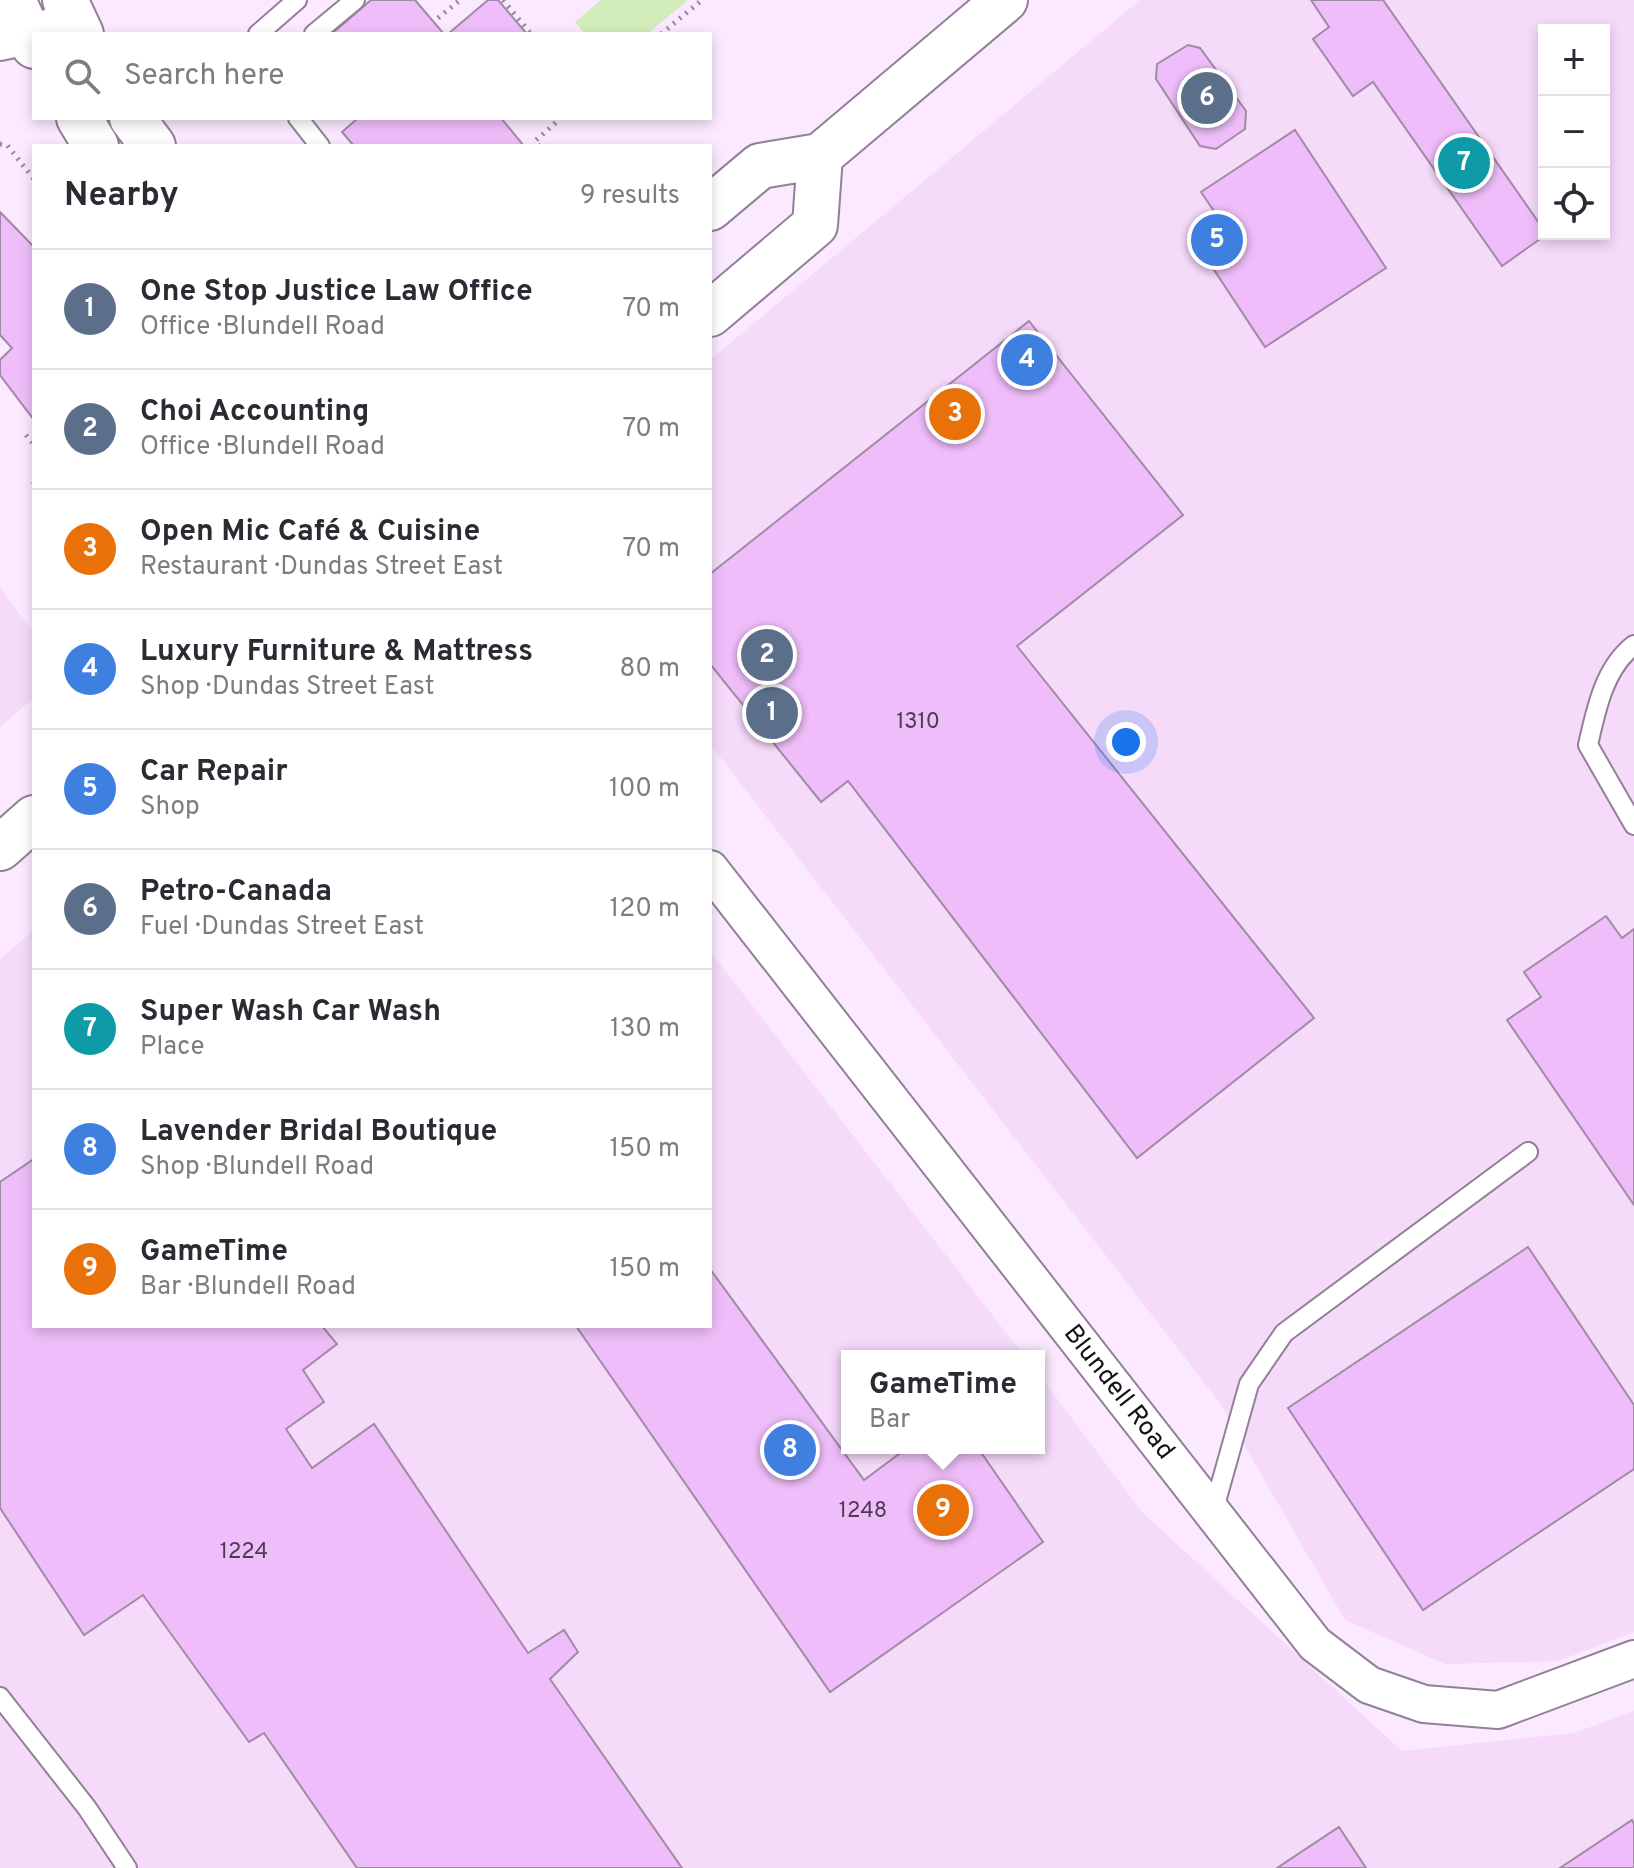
<!DOCTYPE html>
<html lang="en">
<head>
<meta charset="utf-8">
<style>
  :root { --surface:#fff; --page:#f7f7f7; --text:#2b2b33; --muted:#7c7c81; --line:#e1e1e2; --accent:#ea580c }
  body { margin:0; font-family:Overpass,sans-serif; background:var(--page); color:var(--text) }
  .controls { position:absolute; right:24px; top:24px; display:grid; overflow:hidden; border-radius:0px; box-shadow:0 4px 12px #0003 }
  .controls button { width:72px; height:72px; display:grid; place-items:center; padding:0; border:0; border-bottom:2px solid var(--line); background:var(--surface); color:var(--text); font:40px sans-serif }
  .you { position:absolute; left:1126px; top:742px; width:28px; height:28px; margin:-20px; border:6px solid #fff; border-radius:50%; background:#1a73e8; box-shadow:0 0 0 12px #1a73e833 }
  .badge { display:grid; place-items:center; width:52px; height:52px; border-radius:50%; background:var(--accent); color:#fff; font-size:26px; font-weight:700 }
  .pin { position:absolute; translate:-50% -50%; border:4px solid #fff; box-shadow:0 2px 8px #0006 }
  .popup { position:absolute; left:841px; top:1350px; width:204px; height:104px; box-sizing:border-box; display:grid; place-content:center; border-radius:0px; background:var(--surface); filter:drop-shadow(0 2px 6px #0005); font-size:26px; white-space:nowrap; color:var(--muted) }
  .popup b { font-size:30px; color:var(--text) }
  .popup::after { content:''; position:absolute; left:50%; top:100%; margin-left:-16px; border:16px solid transparent; border-top-color:var(--surface) }
  .list { margin:0; padding:0; list-style:none }
  h2 { display:flex; justify-content:space-between; align-items:center; height:104px; margin:0; padding:0 32px; font-size:34px }
  h2 small { font-size:26px; font-weight:400; color:var(--muted) }
  .list li { display:grid; grid-template-columns:52px 1fr auto; gap:24px; align-items:center; box-sizing:border-box; height:120px; padding:0 32px; border-top:2px solid var(--line) }
  .list b { display:block; font-size:30px; white-space:nowrap }
  .list p { margin:0; font-size:26px; white-space:nowrap; color:var(--muted) }
  .list em { font-size:26px; font-style:normal; color:var(--muted) }
  .icon { flex:none; width:44px; height:44px; fill:none; stroke:currentColor; stroke-width:2; stroke-linecap:round; stroke-linejoin:round }
  .map { position:relative; flex:none; width:1634px; height:1868px; overflow:hidden }
  .search { position:absolute; background:var(--surface); box-shadow:0 4px 12px #0003; left:32px; top:32px; width:680px; height:88px; display:flex; align-items:center; gap:20px; box-sizing:border-box; padding:0 28px; border-radius:0px; color:var(--muted); font-size:30px }
  .panel { position:absolute; background:var(--surface); box-shadow:0 4px 12px #0003; left:32px; top:144px; width:680px; height:1184px; border-radius:0px }
  .map>svg:first-child { display:block }
</style>
</head>
<body>
<div class="map">
<svg width="1634" height="1868" viewBox="0 0 1634 1868">
  <rect width="100%" height="100%" fill="#fbe9ff"/>
  <path fill="#f5dafa" fill-rule="evenodd" d="M 1140,0 L 1634,0 L 1634,1632 L 1558,1661 L 1445,1664 L 1345,1620 L 1220,1403 L 710,744 L 710,360 ZM 1544,30 L 1604,30 L 1604,234 L 1544,234 Z
    M 0,588 L 34,633 L 34,698 L 0,727 Z
    M 34,930 L 34,1326 L 710,1326 L 710,951 L 1024,1356 L 847,1356 L 847,1448 L 1039,1448 L 1039,1375 L 1142,1512 L 1402,1751 L 1574,1733 L 1634,1711 L 1634,1868 L 0,1868 L 0,959 Z"/>
  <path fill="#d2ecba" d="M 601,0 L 688,0 L 647,34 L 585,34 L 575,22 Z"/>
  <path fill="#efbefa" stroke="#9f8ba4" stroke-width="2" d="M 371,0 L 415,0 L 444,34 L 336,34 L 334,32 Z
    M 488,0 L 498,0 L 527,34 L 448,34 Z
    M 1311,0 L 1383,0 L 1544,230 L 1544,234 L 1547,234 L 1502,266 L 1373,82 L 1353,96 L 1313,39 L 1329,27 Z
    M 1188,45 L 1200,48 L 1246,111 L 1245,129 L 1216,149 L 1200,146 L 1156,79 L 1157,64 Z
    M 358,118 L 501,118 L 524,146 L 354,146 L 342,132 Z
    M 1295,130 L 1386,268 L 1265,347 L 1191,235 L 1218,217 L 1201,192 Z
    M 0,212 L 34,247 L 34,420 L 0,375 L 0,360 L 12,348 L 0,335 Z
    M 1029,321 L 1183,515 L 1017,646 L 1314,1018 L 1137,1158 L 848,781 L 821,802 L 710,664 L 710,574 Z
    M 1606,916 L 1622,938 L 1634,929 L 1634,1205 L 1507,1020 L 1541,997 L 1524,972 Z
    M 34,1159 L 34,1326 L 322,1326 L 337,1344 L 303,1370 L 324,1402 L 286,1429 L 312,1468 L 374,1424 L 528,1653 L 564,1630 L 578,1652 L 550,1679 L 682,1868 L 357,1868 L 264,1733 L 249,1742 L 143,1595 L 84,1635 L 0,1508 L 0,1182 Z
    M 1528,1247 L 1634,1405 L 1634,1469 L 1423,1610 L 1288,1408 Z
    M 710,1269 L 864,1480 L 907,1448 L 978,1448 L 1043,1542 L 830,1692 L 576,1326 L 710,1326 Z
    M 1632,1820 L 1634,1824 L 1634,1868 L 1560,1868 Z
    M 1339,1827 L 1366,1868 L 1277,1868 Z"/>
  <g fill="none" stroke-linecap="round" stroke-linejoin="round">
    <g stroke="#937f97" stroke-width="22">
      <path id="service" d="M 258,34 L 297,0
        M 314,34 L 355,0
        M 298,118 L 320,146
        M 1634,645 C 1604,668 1596,710 1588,745 L 1634,825
        M 1213,1512 L 1249,1384 L 1284,1333 L 1528,1152
        M 0,1697 L 87,1808 L 127,1868"/>
    </g>
    <g stroke="#937f97" stroke-width="40">
      <g id="minor">
        <path d="M 0,42 L 28,36 L 73,18"/>
        <path id="s1" d="M 710,869 L 1315,1644 L 1369,1685 L 1424,1704 L 1498,1710 L 1634,1659"/>
      </g>
    </g>
    <g stroke="#937f97" stroke-width="48">
      <path id="tertiary" d="M 13,0 L 34,46
        M 65,0 L 81,34
        M 79,118 L 96,146
        M 132,118 L 153,146"/>
    </g>
    <g stroke="#937f97" stroke-width="48">
      <path id="primary" d="M 710,208 L 760,166 L 820,156 L 1005,0
        M 710,314 L 815,225 L 820,156
        M 0,848 L 34,818"/>
    </g>
    <path stroke="#97899a" stroke-width="5" stroke-dasharray="2 6" stroke-linecap="butt" d="M 503,0 L 531,34
      M 438,18 L 460,0
      M 661,34 L 702,0
      M 0,144 L 7,145 L 34,179
      M 539,146 L 535,141 L 561,118
      M 26,435 L 34,445
      M 34,482 L 34,484"/>
    <use href="#service" stroke="#fff" stroke-width="18"/>
    <use href="#minor" stroke="#fff" stroke-width="36"/>
    <use href="#tertiary" stroke="#fff" stroke-width="44"/>
    <use href="#primary" stroke="#fff" stroke-width="44"/>
  </g>
  <g text-anchor="middle" dominant-baseline="central" stroke-width="6" stroke-linejoin="round" paint-order="stroke">
    <g font-size="22" fill="#4d3b50">
      <text x="918" y="722">1310</text>
      <text x="863" y="1511">1248</text>
      <text x="244" y="1552">1224</text>
    </g>
    <g font-size="26" fill="#170f18" stroke="#fbe9ff">
      <text stroke="none"><textPath href="#s1" startOffset="664">Blundell Road</textPath></text>
    </g>
  </g>
</svg>
<div class="controls">
<button>+</button>
<button>−</button>
<button><svg class="icon" aria-label="locate" viewBox="0 0 24 24"><circle cx="12" cy="12" r="6"/><path d="M12 2v4M12 18v4M2 12h4M18 12h4"/></svg></button>
</div>
<div class="you"></div>
<div class="pin badge" style="left:772px;top:713px;background:#5c6f8a">1</div>
<div class="pin badge" style="left:767px;top:655px;background:#5c6f8a">2</div>
<div class="pin badge" style="left:955px;top:414px;background:#e8710a">3</div>
<div class="pin badge" style="left:1027px;top:360px;background:#3f7fe0">4</div>
<div class="pin badge" style="left:1217px;top:240px;background:#3f7fe0">5</div>
<div class="pin badge" style="left:1207px;top:98px;background:#5c6f8a">6</div>
<div class="pin badge" style="left:1464px;top:163px;background:#0f9aa8">7</div>
<div class="pin badge" style="left:790px;top:1450px;background:#3f7fe0">8</div>
<div class="pin badge" style="left:943px;top:1510px;background:#e8710a">9</div>
<div class="popup"><b>GameTime</b>Bar</div>
<div class="search"><svg class="icon" aria-label="search" viewBox="0 0 24 24"><circle cx="10" cy="10" r="6"/><path d="M15 15l6 6"/></svg>Search here</div>
<section class="panel">
<h2>Nearby<small>9 results</small></h2>
<ul class="list">
<li><span class="badge" style="background:#5c6f8a">1</span><div><b>One Stop Justice Law Office</b><p>Office · Blundell Road</p></div><em>70 m</em></li>
<li><span class="badge" style="background:#5c6f8a">2</span><div><b>Choi Accounting</b><p>Office · Blundell Road</p></div><em>70 m</em></li>
<li><span class="badge" style="background:#e8710a">3</span><div><b>Open Mic Café &amp; Cuisine</b><p>Restaurant · Dundas Street East</p></div><em>70 m</em></li>
<li><span class="badge" style="background:#3f7fe0">4</span><div><b>Luxury Furniture &amp; Mattress</b><p>Shop · Dundas Street East</p></div><em>80 m</em></li>
<li><span class="badge" style="background:#3f7fe0">5</span><div><b>Car Repair</b><p>Shop</p></div><em>100 m</em></li>
<li><span class="badge" style="background:#5c6f8a">6</span><div><b>Petro-Canada</b><p>Fuel · Dundas Street East</p></div><em>120 m</em></li>
<li><span class="badge" style="background:#0f9aa8">7</span><div><b>Super Wash Car Wash</b><p>Place</p></div><em>130 m</em></li>
<li><span class="badge" style="background:#3f7fe0">8</span><div><b>Lavender Bridal Boutique</b><p>Shop · Blundell Road</p></div><em>150 m</em></li>
<li><span class="badge" style="background:#e8710a">9</span><div><b>GameTime</b><p>Bar · Blundell Road</p></div><em>150 m</em></li>
</ul>
</section>
</div>
</body>
</html>
